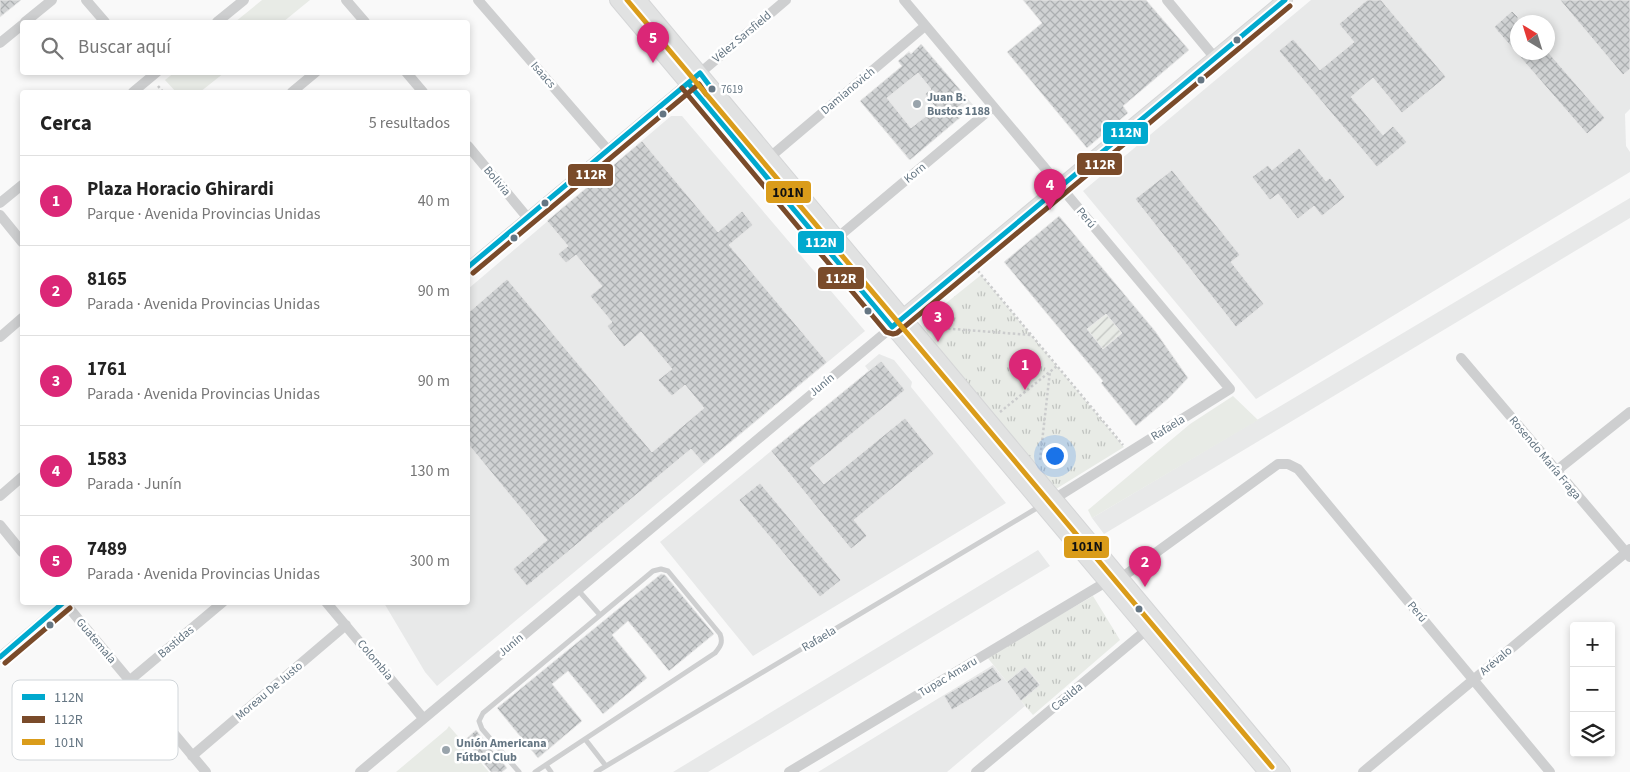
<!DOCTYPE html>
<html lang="es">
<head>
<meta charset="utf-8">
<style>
  :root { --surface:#fff; --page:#f2f2f2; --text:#222; --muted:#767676; --line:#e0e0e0; --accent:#db2777 }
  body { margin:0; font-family:"Source Sans 3",sans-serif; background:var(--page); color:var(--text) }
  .controls { position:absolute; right:15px; bottom:15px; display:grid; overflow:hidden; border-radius:5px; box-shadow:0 2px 8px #0003 }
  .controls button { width:45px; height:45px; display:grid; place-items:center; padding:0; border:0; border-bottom:1px solid var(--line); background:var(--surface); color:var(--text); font:25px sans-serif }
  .compass { position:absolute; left:1510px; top:15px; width:45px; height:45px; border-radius:50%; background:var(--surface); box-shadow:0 2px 8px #0003; rotate:322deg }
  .you { position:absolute; left:1054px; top:455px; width:18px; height:18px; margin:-12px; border:4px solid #fff; border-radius:50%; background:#1a73e8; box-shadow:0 0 0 8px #1a73e833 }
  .badge { display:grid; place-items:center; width:32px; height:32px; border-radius:50%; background:var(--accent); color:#fff; font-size:16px; font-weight:700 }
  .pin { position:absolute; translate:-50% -41px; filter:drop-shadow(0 1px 2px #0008) }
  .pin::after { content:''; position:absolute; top:26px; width:18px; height:15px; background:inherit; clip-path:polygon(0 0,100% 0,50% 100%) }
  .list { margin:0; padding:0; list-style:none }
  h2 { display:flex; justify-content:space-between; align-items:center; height:65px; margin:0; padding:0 20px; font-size:21px }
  h2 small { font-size:16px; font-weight:400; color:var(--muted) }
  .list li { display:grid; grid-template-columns:32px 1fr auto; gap:15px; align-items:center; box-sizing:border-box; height:90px; padding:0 20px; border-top:1px solid var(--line) }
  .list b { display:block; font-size:19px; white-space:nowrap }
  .list p { margin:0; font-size:16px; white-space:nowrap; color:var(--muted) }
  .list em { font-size:16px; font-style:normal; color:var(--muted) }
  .icon { flex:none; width:28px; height:28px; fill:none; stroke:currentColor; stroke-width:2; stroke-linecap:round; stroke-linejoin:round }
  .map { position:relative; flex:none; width:1630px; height:772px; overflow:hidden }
  .search { position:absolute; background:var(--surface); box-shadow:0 2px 8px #0003; left:20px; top:20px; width:450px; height:55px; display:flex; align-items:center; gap:12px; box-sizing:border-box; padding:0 18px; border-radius:5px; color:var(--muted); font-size:19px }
  .panel { position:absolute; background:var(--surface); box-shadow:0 2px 8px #0003; left:20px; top:90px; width:450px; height:515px; border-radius:5px }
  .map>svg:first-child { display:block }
</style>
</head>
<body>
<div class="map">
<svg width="1630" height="772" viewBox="0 0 1630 772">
  <defs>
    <pattern id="park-tufts" width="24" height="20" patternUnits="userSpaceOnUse" patternTransform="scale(1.25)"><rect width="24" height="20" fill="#e8ebe6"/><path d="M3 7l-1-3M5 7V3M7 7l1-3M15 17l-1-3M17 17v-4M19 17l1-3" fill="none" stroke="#c0c3c0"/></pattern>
    <pattern id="garden-furrows" width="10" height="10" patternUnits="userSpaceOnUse" patternTransform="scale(1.25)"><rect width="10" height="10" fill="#e8ebe6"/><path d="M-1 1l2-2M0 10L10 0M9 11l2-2" fill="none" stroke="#c0c3c0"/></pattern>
    <pattern id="building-cross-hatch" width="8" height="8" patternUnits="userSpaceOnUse" patternTransform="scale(1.25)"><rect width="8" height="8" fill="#d0d2d3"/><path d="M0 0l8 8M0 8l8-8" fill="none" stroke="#acafb1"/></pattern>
  </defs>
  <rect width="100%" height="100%" fill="#f9f9f9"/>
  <path fill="#e8e9e9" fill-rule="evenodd" d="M 1311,0 L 1630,0 L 1630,109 L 1625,114 L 1626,146 L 1630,152 L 1630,172 L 1256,399 L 1083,191 ZM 1518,22 L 1548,22 L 1548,52 L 1518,52 Z
    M 921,44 L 974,106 L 909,160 L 860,101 L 902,66 L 898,61 L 909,51 L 911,53 Z
    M 671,116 L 682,116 L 865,331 L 437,686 L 425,672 L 384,603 L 468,602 L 468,289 Z
    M 1630,198 L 1630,218 L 1104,534 L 1092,518 Z
    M 879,354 L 894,360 L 912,382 L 911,387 L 1006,503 L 753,656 L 660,542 L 869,371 L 865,366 Z
    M 1038,550 L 1050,566 L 708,772 L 673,772 Z
    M 993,665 L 1007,682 L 1025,667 L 1040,685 L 1021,701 L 1025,706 L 947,772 L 818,772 Z"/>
  <path fill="#e8ebe6" d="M 262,0 L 310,0 L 283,22 L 235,22 Z
    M 175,72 L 224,72 L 224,73 L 200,92 L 176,92 L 165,80 Z
    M 1233,396 L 1258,420 L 1092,518 L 1088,510 L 1190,424 Z
    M 449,726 L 489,772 L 396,772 L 447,729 Z"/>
  <path fill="url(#park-tufts)" d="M 981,275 L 1124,447 L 1056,489 L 927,334 L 925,320 Z
    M 1093,596 L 1120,640 L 1033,715 L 1021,701 L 1040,684 L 1025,667 L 1007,682 L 987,657 Z"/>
  <path fill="url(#garden-furrows)" d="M 1106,314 L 1122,333 L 1103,349 L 1087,329 Z"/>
  <path fill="url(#building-cross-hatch)" stroke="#e8e8e8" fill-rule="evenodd" d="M 0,0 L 21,0 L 0,17 Z
    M 1023,0 L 1146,0 L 1189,50 L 1123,106 L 1128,113 L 1087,148 L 1007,52 L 1042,23 Z
    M 1367,0 L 1381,0 L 1446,77 L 1402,113 L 1373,78 L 1351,97 L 1383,135 L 1393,126 L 1407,142 L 1377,167 L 1279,51 L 1293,39 L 1320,70 L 1354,42 L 1339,24 Z
    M 1560,0 L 1630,0 L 1630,69 L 1623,75 Z
    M 1512,11 L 1518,17 L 1518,52 L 1548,52 L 1605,118 L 1587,134 L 1494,27 Z
    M 921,44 L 968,99 L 956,109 L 962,116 L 910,160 L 860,101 L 902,66 L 898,61 L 909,52 L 911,54 ZM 918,73 L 931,89 L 925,94 L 936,108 L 911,128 L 887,98 Z
    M 642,141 L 718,232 L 742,211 L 753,225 L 729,245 L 827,362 L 704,464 L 691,449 L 527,586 L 513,569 L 547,540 L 468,444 L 468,313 L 507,279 L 652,452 L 704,408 L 685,385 L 672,396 L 658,380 L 672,369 L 641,332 L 624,347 L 607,326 L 612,322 L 590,296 L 602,286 L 576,255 L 566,263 L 558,254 L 568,246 L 547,221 Z
    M 1299,148 L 1326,181 L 1330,178 L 1345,197 L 1322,216 L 1314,206 L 1298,219 L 1278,194 L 1270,200 L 1252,177 L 1268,165 L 1272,170 Z
    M 1172,170 L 1240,255 L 1231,262 L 1264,304 L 1236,327 L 1135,199 Z
    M 1059,216 L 1155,331 L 1188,378 L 1169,398 L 1136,426 L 1101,383 L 1103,381 L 1004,262 ZM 1106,314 L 1122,333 L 1103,349 L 1087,329 Z
    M 881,361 L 905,390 L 810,468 L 824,484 L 905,418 L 934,454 L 854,520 L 867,536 L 851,549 L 771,451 Z
    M 760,483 L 841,580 L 820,597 L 739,500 Z
    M 661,574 L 665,575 L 714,634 L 669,671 L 628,621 L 612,635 L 647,678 L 603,714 L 568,671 L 552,684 L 582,721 L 538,758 L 497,708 Z
    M 993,667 L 1002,680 L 952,710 L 944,696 Z
    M 1025,667 L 1040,685 L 1021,701 L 1007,682 Z
    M 476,730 L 507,768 L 502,772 L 491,772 L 465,740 Z"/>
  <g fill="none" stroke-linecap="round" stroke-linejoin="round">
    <g stroke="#d5d6d7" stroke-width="16">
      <path id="secondary" d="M 617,0 L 1266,772
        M 639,0 L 1283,772
        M 897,322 L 1285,0"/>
    </g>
    <path stroke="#cbcccd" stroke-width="2.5" stroke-dasharray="2.5 2.5" stroke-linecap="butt" d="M 158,86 L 163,92
      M 978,271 L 1123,445
      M 928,327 L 1031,335
      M 1000,412 L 1057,366
      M 1040,460 L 1050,371"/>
    <path stroke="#cecfd0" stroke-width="5" d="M 578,590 L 600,615
      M 585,739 L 606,766
      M 546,765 L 551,772
      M 519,772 L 482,729 L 479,721 L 483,713 L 653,571 L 661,569 L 668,571 L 720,634 C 723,642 721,646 715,653 L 535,772
      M 596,772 L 1042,505"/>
    <path stroke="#cecfd0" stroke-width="10" d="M 86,0 L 105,22
      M 346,0 L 365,22
      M 478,0 L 608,150
      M 904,0 L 1230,389 L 1054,499
      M 1167,0 L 1215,58
      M 25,22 L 52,0
      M 217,22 L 244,0
      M 0,43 L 22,25
      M 406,72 L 423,92
      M 700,73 L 786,0
      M 133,92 L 157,72
      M 292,92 L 316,72
      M 468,146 L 527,217
      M 770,157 L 925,26
      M 0,203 L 22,185
      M 0,215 L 22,242
      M 837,238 L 993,107
      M 468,267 L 688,83
      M 0,337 L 22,318
      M 1461,358 L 1630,557
      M 1556,471 L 1630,412
      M 0,496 L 22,477
      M 0,525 L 22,552
      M 1121,578 L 1278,464 L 1288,464 L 1298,469 L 1550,772
      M 64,602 L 206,772
      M 326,602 L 423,718
      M 0,657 L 65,602
      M 129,681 L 223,602
      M 192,756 L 346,625
      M 360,772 L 892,327
      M 789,772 L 1106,582
      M 976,772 L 1150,627
      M 1363,772 L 1630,549"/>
    <use href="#secondary" stroke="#e1e2e2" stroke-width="14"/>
    <g stroke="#fff" stroke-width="9">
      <path id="bus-1" d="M 688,83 L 892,327 L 1285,0
        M 468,267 L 700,73 L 712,89
        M 0,657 L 64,602"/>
    </g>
    <g stroke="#fff" stroke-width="9">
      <path id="bus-2" d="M 682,88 L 886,332 L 893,334 L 897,333 L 1290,6
        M 473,273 L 699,84 L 706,94
        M 5,663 L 70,608"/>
    </g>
    <g stroke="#fff" stroke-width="9">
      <path id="bus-3" d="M 627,0 L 1272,767"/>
    </g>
    <use href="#bus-1" stroke="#00a9ce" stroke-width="5"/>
    <use href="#bus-2" stroke="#7a4b2a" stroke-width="5"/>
    <use href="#bus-3" stroke="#da9c1a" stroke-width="5"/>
  </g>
  <g fill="#657683" stroke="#fff" stroke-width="2">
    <circle cx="1237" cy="40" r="4.5"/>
    <circle cx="1201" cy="80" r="4.5"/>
    <circle cx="712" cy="89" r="4.5"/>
    <circle cx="663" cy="114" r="4.5"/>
    <circle cx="545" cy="203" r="4.5"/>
    <circle cx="514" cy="238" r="4.5"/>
    <circle cx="868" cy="311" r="4.5"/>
    <circle cx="1139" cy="609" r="4.5"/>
    <circle cx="50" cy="625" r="4.5"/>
  </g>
  <g fill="#99a4ac" stroke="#fff" stroke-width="2">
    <circle cx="917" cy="104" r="5"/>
    <circle cx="446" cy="750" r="5"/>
  </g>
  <g text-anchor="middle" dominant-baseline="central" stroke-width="5" stroke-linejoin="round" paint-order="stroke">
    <g font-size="11" fill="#657683" stroke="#fff" text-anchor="start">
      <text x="721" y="89">7619</text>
    </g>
    <g font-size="12" fill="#657683" stroke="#fff">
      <text transform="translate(742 37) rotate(-40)">Vélez Sarsfield</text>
      <text transform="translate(543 75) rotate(49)">Isaacs</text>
      <text transform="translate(848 91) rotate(-40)">Damianovich</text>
      <text transform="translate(915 173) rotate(-40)">Korn</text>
      <text transform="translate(497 181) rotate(50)">Bolivia</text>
      <text transform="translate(1086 218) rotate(50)">Perú</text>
      <text transform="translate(822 385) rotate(-40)">Junín</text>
      <text transform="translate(1168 428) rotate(-32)">Rafaela</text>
      <text transform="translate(1545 458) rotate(50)">Rosendo María Fraga</text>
      <text transform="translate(1417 612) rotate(50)">Perú</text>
      <text transform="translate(819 639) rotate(-31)">Rafaela</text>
      <text transform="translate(96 641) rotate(50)">Guatemala</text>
      <text transform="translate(176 642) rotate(-40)">Bastidas</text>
      <text transform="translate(511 645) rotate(-40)">Junín</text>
      <text transform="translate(375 660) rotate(50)">Colombia</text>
      <text transform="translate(1496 661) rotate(-40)">Arévalo</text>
      <text transform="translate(948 677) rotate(-31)">Tupac Amaru</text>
      <text transform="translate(269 691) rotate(-40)">Moreau De Justo</text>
      <text transform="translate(1067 697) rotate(-40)">Casilda</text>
    </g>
    <g font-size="12" font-weight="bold" fill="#657683" stroke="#fff" text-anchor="start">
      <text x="927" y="97">Juan B.<tspan x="927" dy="14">Bustos 1188</tspan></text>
      <text x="456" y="743">Unión Americana<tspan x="456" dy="14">Fútbol Club</tspan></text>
    </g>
  </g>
  <rect x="12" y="680" width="166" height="80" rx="8" fill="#fff" stroke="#d1d6da" stroke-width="1"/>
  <rect x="22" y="694" width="23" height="6" fill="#00a9ce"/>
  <rect x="22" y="716" width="23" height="7" fill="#7a4b2a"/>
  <rect x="22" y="739" width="23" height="6" fill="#da9c1a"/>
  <g font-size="14" fill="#657683">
    <text x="54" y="702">112N</text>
    <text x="54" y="724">112R</text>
    <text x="54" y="747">101N</text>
  </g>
  <g stroke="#fff" stroke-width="2">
    <rect x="1102" y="121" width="47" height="24" rx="5" fill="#00a9ce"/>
    <rect x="1076" y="152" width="47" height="24" rx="5" fill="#7a4b2a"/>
    <rect x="567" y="163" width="47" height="24" rx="5" fill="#7a4b2a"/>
    <rect x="765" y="180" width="47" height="24" rx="5" fill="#da9c1a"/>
    <rect x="797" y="230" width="48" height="24" rx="5" fill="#00a9ce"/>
    <rect x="817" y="266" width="48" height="24" rx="5" fill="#7a4b2a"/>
    <rect x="1063" y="535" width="47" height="24" rx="5" fill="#da9c1a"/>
  </g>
  <g font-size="14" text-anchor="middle" font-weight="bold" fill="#fff">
    <text x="1126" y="137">112N</text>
    <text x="1100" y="169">112R</text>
    <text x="591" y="179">112R</text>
    <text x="821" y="247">112N</text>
    <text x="841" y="283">112R</text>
  </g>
  <g font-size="14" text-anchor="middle" font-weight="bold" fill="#111">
    <text x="788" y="197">101N</text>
    <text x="1087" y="551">101N</text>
  </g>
</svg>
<div class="controls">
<button>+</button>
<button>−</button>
<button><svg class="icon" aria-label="layers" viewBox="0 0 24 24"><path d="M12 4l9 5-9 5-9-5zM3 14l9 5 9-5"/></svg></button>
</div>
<svg class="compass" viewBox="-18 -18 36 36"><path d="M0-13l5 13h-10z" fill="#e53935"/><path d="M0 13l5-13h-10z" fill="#767676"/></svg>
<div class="you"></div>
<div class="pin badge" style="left:1025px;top:390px">1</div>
<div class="pin badge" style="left:1145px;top:587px">2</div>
<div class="pin badge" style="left:938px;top:342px">3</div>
<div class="pin badge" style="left:1050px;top:210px">4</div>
<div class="pin badge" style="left:653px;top:63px">5</div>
<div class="search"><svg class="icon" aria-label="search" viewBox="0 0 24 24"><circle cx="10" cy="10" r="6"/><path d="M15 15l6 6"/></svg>Buscar aquí</div>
<section class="panel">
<h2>Cerca<small>5 resultados</small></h2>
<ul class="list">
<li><span class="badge">1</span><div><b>Plaza Horacio Ghirardi</b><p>Parque · Avenida Provincias Unidas</p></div><em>40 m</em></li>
<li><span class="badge">2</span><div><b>8165</b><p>Parada · Avenida Provincias Unidas</p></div><em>90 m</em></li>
<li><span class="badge">3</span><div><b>1761</b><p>Parada · Avenida Provincias Unidas</p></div><em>90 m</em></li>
<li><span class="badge">4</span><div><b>1583</b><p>Parada · Junín</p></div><em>130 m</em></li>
<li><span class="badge">5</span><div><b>7489</b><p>Parada · Avenida Provincias Unidas</p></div><em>300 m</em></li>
</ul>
</section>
</div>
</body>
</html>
